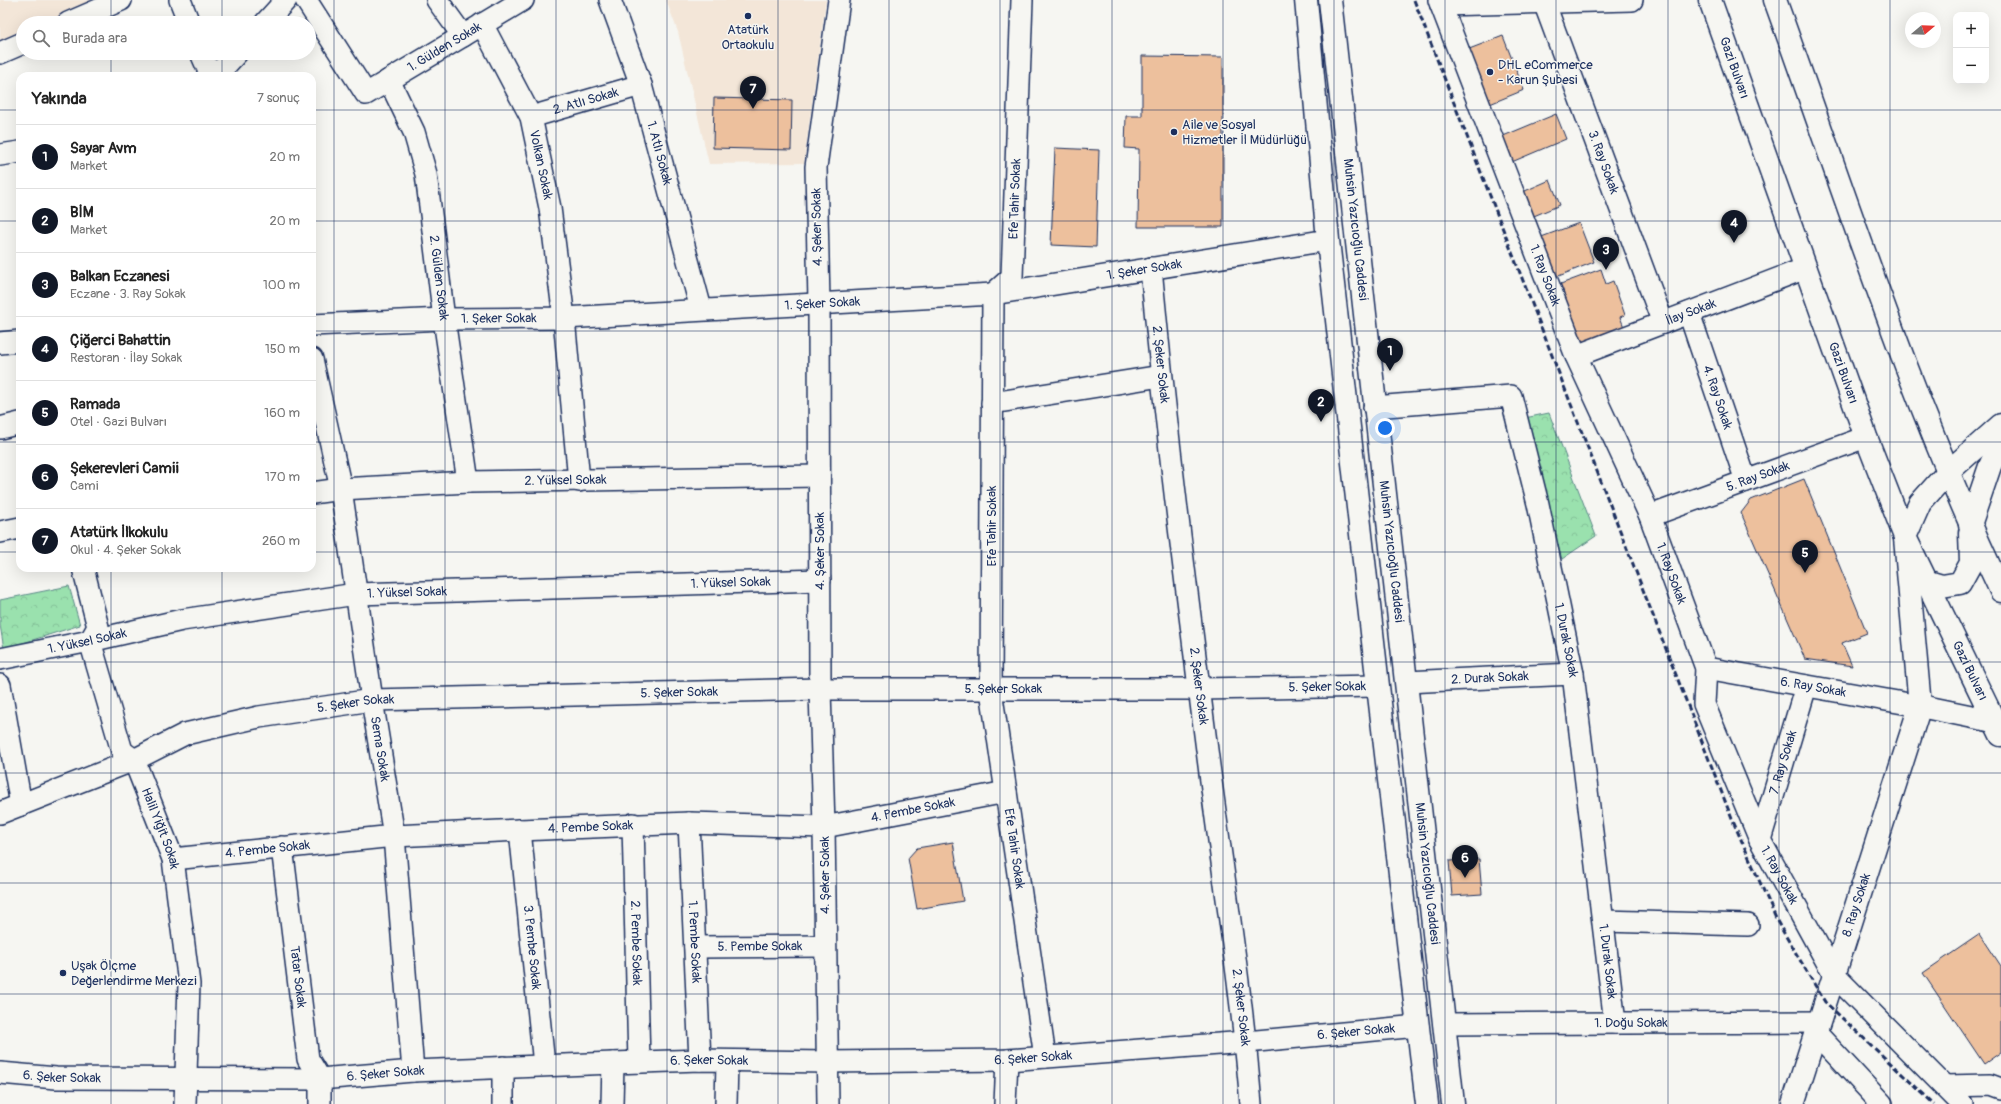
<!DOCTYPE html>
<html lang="tr">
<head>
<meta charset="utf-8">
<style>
  :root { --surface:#fff; --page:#f6f6f6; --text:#222; --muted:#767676; --line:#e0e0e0; --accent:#111827 }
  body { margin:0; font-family:Pangolin,sans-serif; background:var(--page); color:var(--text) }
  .controls { position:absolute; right:12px; top:12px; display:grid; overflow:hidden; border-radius:8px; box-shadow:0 4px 16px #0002 }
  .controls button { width:36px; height:36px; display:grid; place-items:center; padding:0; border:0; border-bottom:1px solid var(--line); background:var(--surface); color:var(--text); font:20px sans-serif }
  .compass { position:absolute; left:1905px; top:12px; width:36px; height:36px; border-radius:50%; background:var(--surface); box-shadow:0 4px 16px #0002; rotate:71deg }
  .you { position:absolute; left:1385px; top:428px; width:14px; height:14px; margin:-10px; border:3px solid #fff; border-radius:50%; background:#1a73e8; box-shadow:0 0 0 6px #1a73e833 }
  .badge { display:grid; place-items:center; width:26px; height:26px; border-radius:50%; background:var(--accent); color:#fff; font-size:13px; font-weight:700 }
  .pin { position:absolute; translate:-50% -33px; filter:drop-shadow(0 1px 2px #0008) }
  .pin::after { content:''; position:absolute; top:21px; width:14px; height:12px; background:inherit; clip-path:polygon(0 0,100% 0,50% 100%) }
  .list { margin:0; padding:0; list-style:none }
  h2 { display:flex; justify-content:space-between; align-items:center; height:52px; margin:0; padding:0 16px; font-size:17px }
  h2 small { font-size:13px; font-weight:400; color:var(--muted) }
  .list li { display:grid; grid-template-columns:26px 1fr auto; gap:12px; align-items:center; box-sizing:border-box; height:64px; padding:0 16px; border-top:1px solid var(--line) }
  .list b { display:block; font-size:15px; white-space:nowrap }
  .list p { margin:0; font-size:13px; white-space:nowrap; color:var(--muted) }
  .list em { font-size:13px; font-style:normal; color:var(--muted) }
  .icon { flex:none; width:22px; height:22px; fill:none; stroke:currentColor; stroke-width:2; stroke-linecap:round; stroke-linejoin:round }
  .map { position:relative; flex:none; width:2001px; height:1104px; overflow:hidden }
  .search { position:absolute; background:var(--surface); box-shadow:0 4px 16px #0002; left:16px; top:16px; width:300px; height:44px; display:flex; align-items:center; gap:10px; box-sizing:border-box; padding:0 14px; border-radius:22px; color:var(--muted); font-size:15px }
  .panel { position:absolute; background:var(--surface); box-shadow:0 4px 16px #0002; left:16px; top:72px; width:300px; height:500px; border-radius:12px }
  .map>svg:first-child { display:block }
</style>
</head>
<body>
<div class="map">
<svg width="2001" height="1104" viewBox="0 0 2001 1104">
  <defs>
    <pattern id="forest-crowns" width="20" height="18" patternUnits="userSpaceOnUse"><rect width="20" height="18" fill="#9ae1ae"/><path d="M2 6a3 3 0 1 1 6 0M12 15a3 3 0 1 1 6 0" fill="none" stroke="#84c198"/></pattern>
  </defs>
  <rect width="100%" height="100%" fill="#f6f6f2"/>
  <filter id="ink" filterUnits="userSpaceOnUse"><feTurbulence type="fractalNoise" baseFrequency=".025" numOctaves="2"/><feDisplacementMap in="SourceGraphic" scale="8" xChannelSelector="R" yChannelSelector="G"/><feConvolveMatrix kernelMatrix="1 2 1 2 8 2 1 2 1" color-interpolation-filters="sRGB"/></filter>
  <g filter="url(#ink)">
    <path fill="#f3e6d8" d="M 0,0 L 96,0 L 43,23 L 23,23 L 23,32 L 0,42 Z
      M 666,0 L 826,0 L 804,163 L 709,164 L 678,32 Z"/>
    <path fill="url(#forest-crowns)" stroke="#5a8886" d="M 1549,413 L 1596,536 L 1562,559 L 1520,419 Z
      M 69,586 L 80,625 L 4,649 L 0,625 L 0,600 Z"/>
    <path fill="#edc09d" stroke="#1b2f5e" d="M 1503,36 L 1524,90 L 1485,106 L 1464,51 Z
      M 1142,56 L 1223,57 L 1223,227 L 1138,227 L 1139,149 L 1125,148 L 1126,116 L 1142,116 Z
      M 714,98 L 792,100 L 791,150 L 713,148 Z
      M 1556,114 L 1566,139 L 1507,164 L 1496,139 Z
      M 1055,148 L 1099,150 L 1096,247 L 1051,245 Z
      M 1550,180 L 1560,205 L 1529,218 L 1518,194 Z
      M 1579,223 L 1594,262 L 1551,279 L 1536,239 Z
      M 1601,269 L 1606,284 L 1613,281 L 1625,315 L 1620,317 L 1624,327 L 1580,344 L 1558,285 Z
      M 1804,479 L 1867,633 L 1842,643 L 1852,666 L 1805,659 L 1741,513 L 1751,500 Z
      M 953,842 L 963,901 L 917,909 L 908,858 L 917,848 Z
      M 1479,859 L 1482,894 L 1452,896 L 1449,861 Z
      M 1980,934 L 2001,966 L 2001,1052 L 1984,1064 L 1923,973 Z"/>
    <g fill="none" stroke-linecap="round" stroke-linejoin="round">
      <g stroke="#1b2f5e" stroke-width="24">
        <g id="minor">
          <path d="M 180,0 L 189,23"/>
          <path id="s1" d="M 306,0 L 366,94 L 523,0"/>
          <path d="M 437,0 L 463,36"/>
          <path id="s2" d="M 610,0 L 641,85 L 701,309"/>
          <path id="s3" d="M 1022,0 L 1012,277 L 993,294 L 991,690 L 1045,1057"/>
          <path id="s4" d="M 1439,0 L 1576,356 L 1650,516 L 1706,668 L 1704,704 L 1760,840 L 1834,975 L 1962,1104"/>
          <path id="s5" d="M 1544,2 L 1663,323"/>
          <path d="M 1441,5 L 1632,0"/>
          <path d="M 68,23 L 121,0"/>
          <path d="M 265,23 L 286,0"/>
          <path id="s6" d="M 482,24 L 531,117 L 550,208 L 564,318 L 579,481"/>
          <path d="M 0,53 L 23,43"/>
          <path d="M 201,53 L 211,76"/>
          <path d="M 216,76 L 237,53"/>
          <path id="s7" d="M 389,80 L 414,132 L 426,174 L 444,319 L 468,482"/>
          <path id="s8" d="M 531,117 L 641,85"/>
          <path d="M 0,155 L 20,152"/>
          <path id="s9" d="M 1151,268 C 1167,440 1189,610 1211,781 C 1225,888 1242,996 1251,1104"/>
          <path id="s10" d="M 1689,313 L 1746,481"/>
          <path id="s11" d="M 312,325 L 444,319 L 564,318 L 993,294 L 1328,240"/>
          <path d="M 0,343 L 20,341"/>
          <path id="s12" d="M 1576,356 L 1806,268"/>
          <path id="s13" d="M 312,359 L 341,489 L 372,700 L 394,836 L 413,1071"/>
          <path d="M 992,403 L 1161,376"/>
          <path id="s14" d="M 1374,407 L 1511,396 L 1538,504 L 1573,674 L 1615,1023"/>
          <path d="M 0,428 L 20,423"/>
          <path id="s15" d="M 312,493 L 341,489 L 468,482 L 819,476"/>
          <path id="s16" d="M 1650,516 L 1866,437"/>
          <path d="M 0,532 L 20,528"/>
          <path id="s17" d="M 83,568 L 98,627 L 90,641 L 122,751 L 134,760 L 173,859 L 189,984 L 185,1104"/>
          <path id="s18" d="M 0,659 L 90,641 L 182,620 L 356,594 L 820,580"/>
          <path id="s19" d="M 1706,668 L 1920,706"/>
          <path id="s20" d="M 1406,682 L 1573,674"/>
          <path d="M 0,685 L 21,805"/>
          <path id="s21" d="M 0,813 L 134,760 L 185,734 L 259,717 L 372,700 L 820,689 L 1199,689 L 1378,686"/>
          <path id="s22" d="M 689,823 L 700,1060"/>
          <path id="s23" d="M 633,824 L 639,1062"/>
          <path id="s24" d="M 520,830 L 544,1065"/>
          <path id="s25" d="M 1760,840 L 1806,686"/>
          <path id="s26" d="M 282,847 L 308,1059 L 320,1079 L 320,1104"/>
          <path id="s27" d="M 173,859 L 394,836 L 520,830 L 689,823 L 824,827 L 1006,792"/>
          <path d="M 1603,921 L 1748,925"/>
          <path id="s28" d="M 695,947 L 825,946"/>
          <path id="s29" d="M 1444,1024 L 1819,1022"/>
          <path d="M 1815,1032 L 1882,1104"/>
          <path id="s30" d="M 0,1073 L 56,1078 L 320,1079 L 413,1071 L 613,1063 L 700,1060 L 826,1062 L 1007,1060 L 1246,1042 L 1418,1026"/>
          <path d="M 1945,1086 L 1990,1085 L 2001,1089"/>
          <path d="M 503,1104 L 503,1067"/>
          <path d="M 612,1104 L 613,1063"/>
          <path d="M 726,1104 L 727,1061"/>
          <path d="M 828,1104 L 824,827 L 820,689 L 819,302 L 816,167 L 839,0"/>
          <path d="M 1005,1104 L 1007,1060"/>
        </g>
      </g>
      <g stroke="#1b2f5e" stroke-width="25">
        <g id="tertiary">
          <path d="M 1306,0 L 1328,240 L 1378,686 L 1427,1104"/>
          <path id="s31" d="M 1330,0 L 1453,1104"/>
          <path d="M 1947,473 L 2001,425"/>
          <path d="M 1970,525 L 1990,466 L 2001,442"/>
          <path id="s32" d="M 1793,1104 L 1920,706 L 1905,538"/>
        </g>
      </g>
      <g stroke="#1b2f5e" stroke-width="25">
        <g id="trunk">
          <path id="s33" d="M 1710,0 L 1866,437 L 1905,537 L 2001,735"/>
          <path d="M 1775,0 C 1847,199 1910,399 2001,591"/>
          <path d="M 1905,537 L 1920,503 L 1947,473"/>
          <path d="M 1925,581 L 1942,586 L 1960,583 L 1971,563 L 1970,533"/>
          <path d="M 1920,706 L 1993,721"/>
        </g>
      </g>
      <use href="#minor" stroke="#f6f6f2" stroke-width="21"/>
      <use href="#tertiary" stroke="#f6f6f2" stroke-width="22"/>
      <use href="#trunk" stroke="#f6f6f2" stroke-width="22"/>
      <path stroke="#1b2f5e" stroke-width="3" stroke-dasharray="6 3" stroke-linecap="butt" d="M 1414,0 L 1732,819 L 1778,923 L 1825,1002 L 1934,1104"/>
    </g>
  </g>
  <path fill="none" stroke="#1b2f5e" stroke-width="1" stroke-opacity="0.55" d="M 111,0 L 111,23M 222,0 L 222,23M 334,0 L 334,1104M 445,0 L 445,1104M 556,0 L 556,1104M 667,0 L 667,1104M 778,0 L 778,1104M 889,0 L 889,1104M 1000,0 L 1000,1104M 1112,0 L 1112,1104M 1223,0 L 1223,1104M 1334,0 L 1334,1104M 1445,0 L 1445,1104M 1556,0 L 1556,1104M 1668,0 L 1668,1104M 1779,0 L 1779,1104M 1890,0 L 1890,1104M 111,53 L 111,76M 222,53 L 222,76M 0,110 L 20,110M 312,110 L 2001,110M 0,221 L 20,221M 312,221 L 2001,221M 0,331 L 20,331M 312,331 L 2001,331M 0,442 L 20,442M 312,442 L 2001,442M 0,552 L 20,552M 312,552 L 2001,552M 111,568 L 111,1104M 222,568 L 222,1104M 0,662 L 2001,662M 0,773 L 2001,773M 0,883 L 2001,883M 0,994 L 2001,994"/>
  <g fill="#1b2f5e" stroke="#f6f6f2" stroke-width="1.5">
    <circle cx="748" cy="16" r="4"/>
    <circle cx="1490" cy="72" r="4"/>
    <circle cx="1174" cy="132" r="4"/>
    <circle cx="63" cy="973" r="4"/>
  </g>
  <g text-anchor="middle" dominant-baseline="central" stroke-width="3" stroke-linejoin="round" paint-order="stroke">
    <g font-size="13" fill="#1b2f5e" stroke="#f6f6f2" text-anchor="start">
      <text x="748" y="30" text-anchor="middle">Atatürk<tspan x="748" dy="15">Ortaokulu</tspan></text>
      <text x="1498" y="65">DHL eCommerce<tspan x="1498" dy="15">- Karun Şubesi</tspan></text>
      <text x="1182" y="125">Aile ve Sosyal<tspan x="1182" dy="15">Hizmetler İl Müdürlüğü</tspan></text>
      <text x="71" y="966">Uşak Ölçme<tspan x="71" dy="15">Değerlendirme Merkezi</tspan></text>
    </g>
    <g font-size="13" fill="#1b2f5e" stroke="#f6f6f2">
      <text stroke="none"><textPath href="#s1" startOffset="203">1. Gülden Sokak</textPath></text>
      <text stroke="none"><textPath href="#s33" startOffset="72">Gazi Bulvarı</textPath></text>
      <text stroke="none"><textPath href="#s8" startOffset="57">2. Atlı Sokak</textPath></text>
      <text stroke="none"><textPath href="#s2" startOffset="161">1. Atlı Sokak</textPath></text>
      <text stroke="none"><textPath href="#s5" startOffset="171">3. Ray Sokak</textPath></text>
      <text stroke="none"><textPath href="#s6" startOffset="154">Volkan Sokak</textPath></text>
      <text transform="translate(1015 199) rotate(-88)">Efe Tahir Sokak</text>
      <text transform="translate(817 227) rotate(-91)">4. Şeker Sokak</text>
      <text stroke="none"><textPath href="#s31" startOffset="231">Muhsin Yazıcıoğlu Caddesi</textPath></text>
      <text stroke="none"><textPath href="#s11" startOffset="835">1. Şeker Sokak</textPath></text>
      <text stroke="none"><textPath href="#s4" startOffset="295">1. Ray Sokak</textPath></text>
      <text stroke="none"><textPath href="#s7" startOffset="206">2. Gülden Sokak</textPath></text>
      <text stroke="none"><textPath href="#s11" startOffset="511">1. Şeker Sokak</textPath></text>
      <text stroke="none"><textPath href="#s12" startOffset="123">İlay Sokak</textPath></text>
      <text stroke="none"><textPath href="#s11" startOffset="187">1. Şeker Sokak</textPath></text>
      <text stroke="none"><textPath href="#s9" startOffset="97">2. Şeker Sokak</textPath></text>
      <text stroke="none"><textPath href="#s33" startOffset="396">Gazi Bulvarı</textPath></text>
      <text stroke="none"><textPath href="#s10" startOffset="89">4. Ray Sokak</textPath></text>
      <text stroke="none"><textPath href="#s16" startOffset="115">5. Ray Sokak</textPath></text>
      <text stroke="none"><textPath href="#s15" startOffset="254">2. Yüksel Sokak</textPath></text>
      <text transform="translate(992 526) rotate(-90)">Efe Tahir Sokak</text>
      <text transform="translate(820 551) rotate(-90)">4. Şeker Sokak</text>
      <text stroke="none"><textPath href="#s31" startOffset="555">Muhsin Yazıcıoğlu Caddesi</textPath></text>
      <text stroke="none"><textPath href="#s4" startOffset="619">1. Ray Sokak</textPath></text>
      <text stroke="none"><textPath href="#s18" startOffset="737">1. Yüksel Sokak</textPath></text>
      <text stroke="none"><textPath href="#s18" startOffset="413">1. Yüksel Sokak</textPath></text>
      <text stroke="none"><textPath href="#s14" startOffset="388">1. Durak Sokak</textPath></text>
      <text stroke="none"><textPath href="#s18" startOffset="89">1. Yüksel Sokak</textPath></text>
      <text stroke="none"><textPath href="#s33" startOffset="720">Gazi Bulvarı</textPath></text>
      <text stroke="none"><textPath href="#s20" startOffset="84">2. Durak Sokak</textPath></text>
      <text stroke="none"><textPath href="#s9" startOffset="421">2. Şeker Sokak</textPath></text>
      <text stroke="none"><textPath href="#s21" startOffset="1347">5. Şeker Sokak</textPath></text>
      <text stroke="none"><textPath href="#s19" startOffset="109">6. Ray Sokak</textPath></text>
      <text stroke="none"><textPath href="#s21" startOffset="1023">5. Şeker Sokak</textPath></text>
      <text stroke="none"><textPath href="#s21" startOffset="699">5. Şeker Sokak</textPath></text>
      <text stroke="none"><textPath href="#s21" startOffset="375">5. Şeker Sokak</textPath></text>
      <text stroke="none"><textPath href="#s13" startOffset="396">Sema Sokak</textPath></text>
      <text stroke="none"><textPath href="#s25" startOffset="81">7. Ray Sokak</textPath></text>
      <text stroke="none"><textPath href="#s27" startOffset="743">4. Pembe Sokak</textPath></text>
      <text stroke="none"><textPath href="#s27" startOffset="419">4. Pembe Sokak</textPath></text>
      <text stroke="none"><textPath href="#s17" startOffset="280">Halil Yiğit Sokak</textPath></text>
      <text stroke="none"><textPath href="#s27" startOffset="95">4. Pembe Sokak</textPath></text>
      <text stroke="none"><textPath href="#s3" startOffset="859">Efe Tahir Sokak</textPath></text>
      <text stroke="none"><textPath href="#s31" startOffset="879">Muhsin Yazıcıoğlu Caddesi</textPath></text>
      <text transform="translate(825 875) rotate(-90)">4. Şeker Sokak</text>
      <text stroke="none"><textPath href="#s4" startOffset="943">1. Ray Sokak</textPath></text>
      <text stroke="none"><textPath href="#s32" startOffset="209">8. Ray Sokak</textPath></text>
      <text stroke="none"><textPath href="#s22" startOffset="119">1. Pembe Sokak</textPath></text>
      <text stroke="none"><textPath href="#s23" startOffset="119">2. Pembe Sokak</textPath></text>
      <text stroke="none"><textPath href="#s28" startOffset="65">5. Pembe Sokak</textPath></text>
      <text stroke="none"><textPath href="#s24" startOffset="118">3. Pembe Sokak</textPath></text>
      <text stroke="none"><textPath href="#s14" startOffset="712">1. Durak Sokak</textPath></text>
      <text stroke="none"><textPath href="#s26" startOffset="131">Tatar Sokak</textPath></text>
      <text stroke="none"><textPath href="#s9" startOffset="745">2. Şeker Sokak</textPath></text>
      <text stroke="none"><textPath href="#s29" startOffset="187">1. Doğu Sokak</textPath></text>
      <text stroke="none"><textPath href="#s30" startOffset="1358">6. Şeker Sokak</textPath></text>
      <text stroke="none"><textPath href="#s30" startOffset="1034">6. Şeker Sokak</textPath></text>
      <text stroke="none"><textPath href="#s30" startOffset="710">6. Şeker Sokak</textPath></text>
      <text stroke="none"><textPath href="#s30" startOffset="386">6. Şeker Sokak</textPath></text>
      <text stroke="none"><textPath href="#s30" startOffset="62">6. Şeker Sokak</textPath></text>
    </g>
  </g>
</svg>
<div class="controls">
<button>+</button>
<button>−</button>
</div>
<svg class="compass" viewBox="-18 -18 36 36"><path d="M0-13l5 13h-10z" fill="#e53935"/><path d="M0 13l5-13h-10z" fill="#767676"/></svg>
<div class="you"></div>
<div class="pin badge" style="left:1390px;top:371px">1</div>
<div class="pin badge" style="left:1321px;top:422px">2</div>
<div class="pin badge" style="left:1606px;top:270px">3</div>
<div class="pin badge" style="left:1734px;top:243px">4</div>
<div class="pin badge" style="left:1805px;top:573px">5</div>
<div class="pin badge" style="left:1465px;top:878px">6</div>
<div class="pin badge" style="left:753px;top:109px">7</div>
<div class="search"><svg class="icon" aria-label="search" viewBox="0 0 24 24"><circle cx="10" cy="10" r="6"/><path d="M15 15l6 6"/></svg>Burada ara</div>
<section class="panel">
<h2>Yakında<small>7 sonuç</small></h2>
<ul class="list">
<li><span class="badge">1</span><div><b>Sayar Avm</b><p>Market</p></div><em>20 m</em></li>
<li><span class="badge">2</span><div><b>BİM</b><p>Market</p></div><em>20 m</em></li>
<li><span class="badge">3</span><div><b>Balkan Eczanesi</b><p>Eczane · 3. Ray Sokak</p></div><em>100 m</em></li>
<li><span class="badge">4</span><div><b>Çiğerci Bahattin</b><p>Restoran · İlay Sokak</p></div><em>150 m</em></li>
<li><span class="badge">5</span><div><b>Ramada</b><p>Otel · Gazi Bulvarı</p></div><em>160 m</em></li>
<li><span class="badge">6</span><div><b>Şekerevleri Camii</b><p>Cami</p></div><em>170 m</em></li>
<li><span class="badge">7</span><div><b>Atatürk İlkokulu</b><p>Okul · 4. Şeker Sokak</p></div><em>260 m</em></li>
</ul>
</section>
</div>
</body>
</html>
